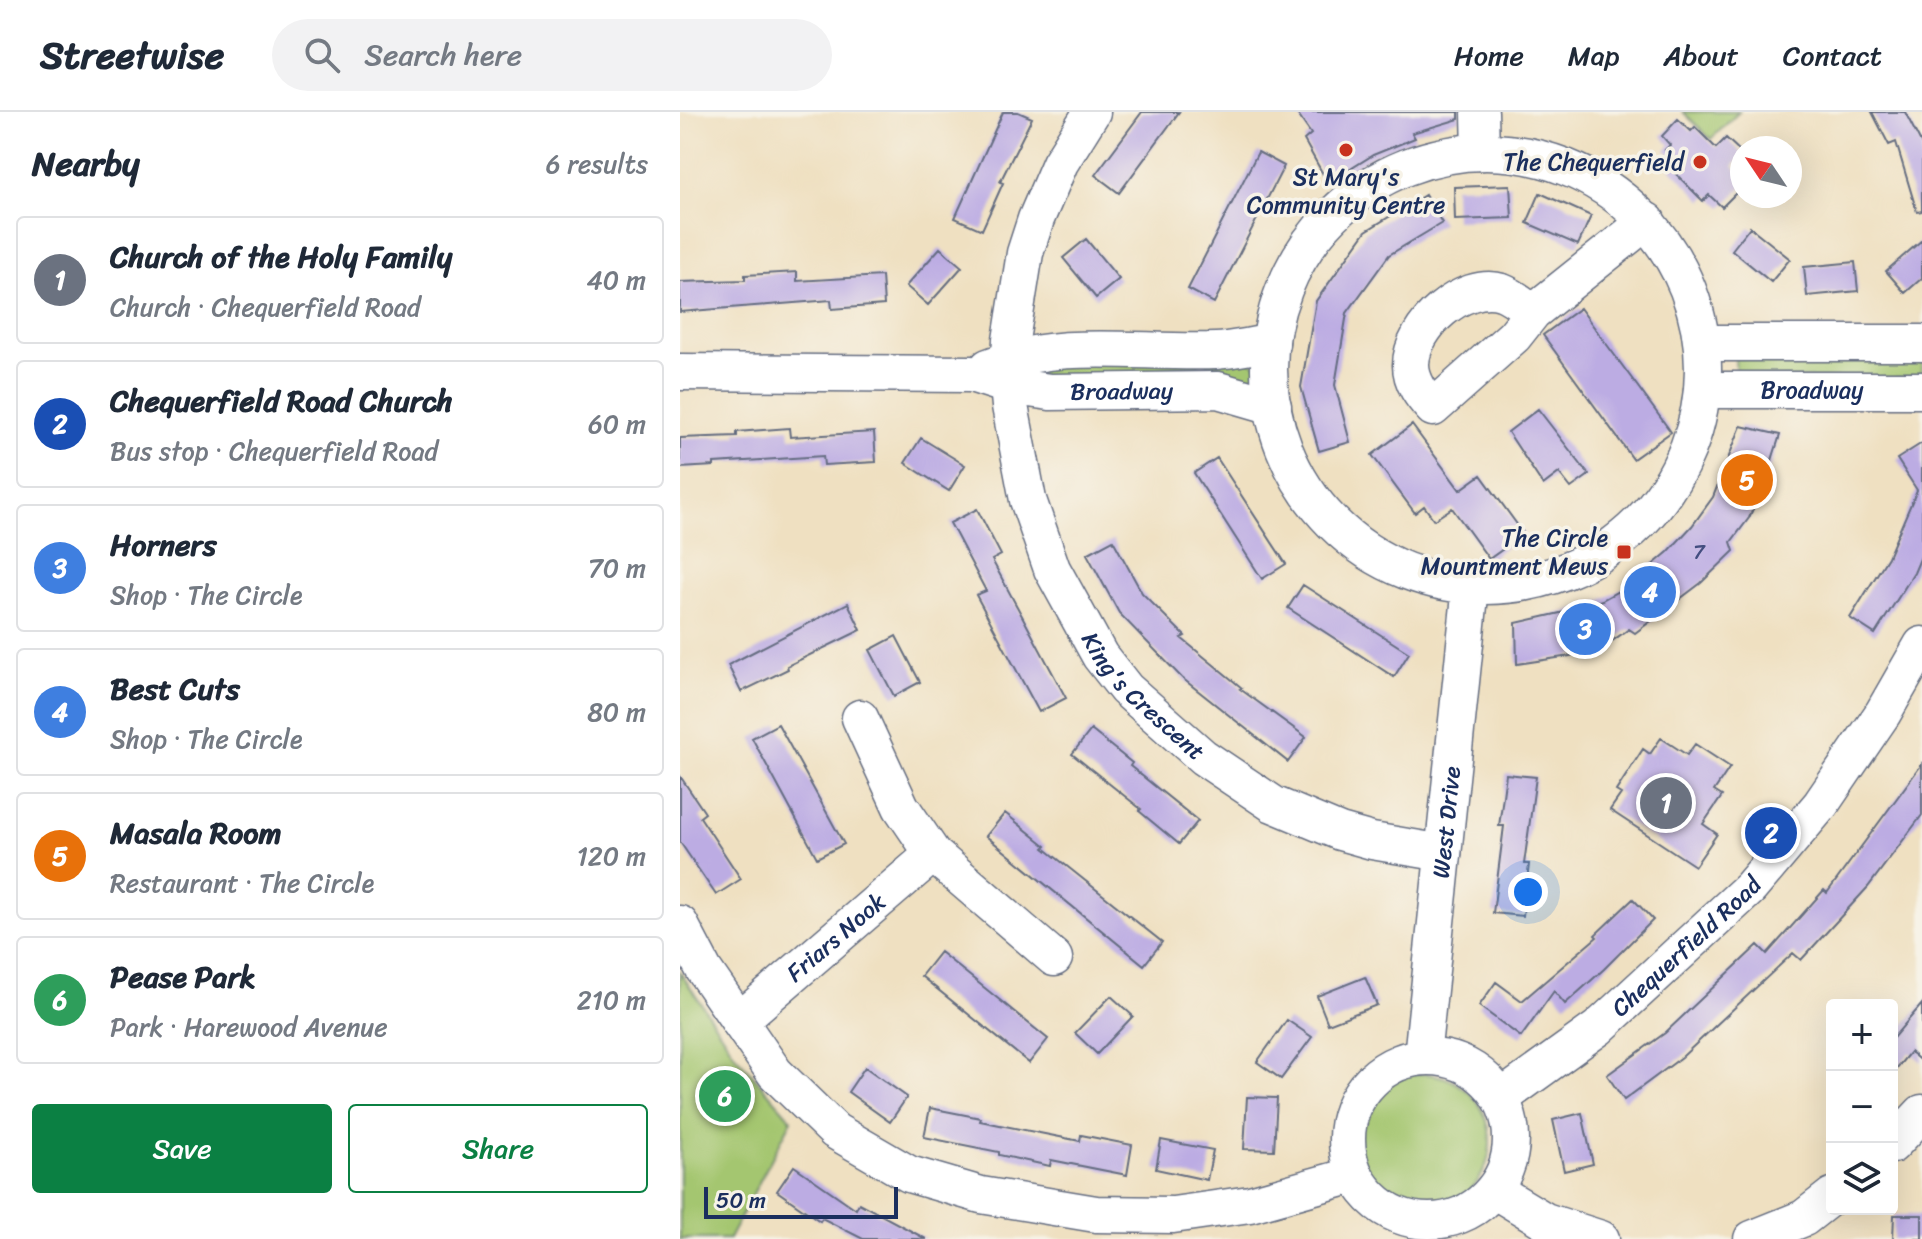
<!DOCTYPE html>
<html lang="en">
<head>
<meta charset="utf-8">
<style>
  :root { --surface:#fff; --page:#f2f2f3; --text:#1f2937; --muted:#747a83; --line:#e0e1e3; --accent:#0b8043 }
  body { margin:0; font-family:Sriracha,sans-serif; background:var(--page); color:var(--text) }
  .controls { position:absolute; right:24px; bottom:24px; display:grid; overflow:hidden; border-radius:8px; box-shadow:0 8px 32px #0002 }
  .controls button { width:72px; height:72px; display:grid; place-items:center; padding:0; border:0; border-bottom:2px solid var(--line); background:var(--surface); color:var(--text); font:40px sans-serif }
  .compass { position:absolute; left:1050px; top:24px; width:72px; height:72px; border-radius:50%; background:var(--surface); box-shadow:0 8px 32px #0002; rotate:305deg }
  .scale { position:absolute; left:24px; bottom:20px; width:194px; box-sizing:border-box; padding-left:8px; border:4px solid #1b2f5e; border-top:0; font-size:22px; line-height:28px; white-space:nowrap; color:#1b2f5e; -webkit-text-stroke:6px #f7f3e8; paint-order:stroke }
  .you { position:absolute; left:848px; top:780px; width:28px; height:28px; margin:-20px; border:6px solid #fff; border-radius:50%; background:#1a73e8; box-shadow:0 0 0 12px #1a73e833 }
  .badge { display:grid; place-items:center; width:52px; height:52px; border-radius:50%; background:var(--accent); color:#fff; font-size:26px; font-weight:700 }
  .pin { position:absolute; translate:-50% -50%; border:4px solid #fff; box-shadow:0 2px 8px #0006 }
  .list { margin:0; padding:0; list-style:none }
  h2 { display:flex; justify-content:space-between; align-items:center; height:104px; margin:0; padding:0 32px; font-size:34px }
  h2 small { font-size:26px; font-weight:400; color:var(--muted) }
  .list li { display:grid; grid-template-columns:52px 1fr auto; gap:24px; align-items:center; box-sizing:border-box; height:128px; margin:0 16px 16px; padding:0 16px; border:2px solid var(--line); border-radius:8px }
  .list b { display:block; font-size:30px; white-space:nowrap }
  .list p { margin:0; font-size:26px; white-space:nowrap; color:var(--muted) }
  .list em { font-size:26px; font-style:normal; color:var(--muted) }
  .actions { display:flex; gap:16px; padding:24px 32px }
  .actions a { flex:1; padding:18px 0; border:2px solid var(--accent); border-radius:8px; text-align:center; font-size:28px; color:var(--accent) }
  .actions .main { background:var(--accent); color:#fff }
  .icon { flex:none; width:44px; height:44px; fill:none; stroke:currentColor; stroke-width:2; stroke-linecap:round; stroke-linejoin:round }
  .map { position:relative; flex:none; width:1242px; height:1127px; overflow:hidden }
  header { display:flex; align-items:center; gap:48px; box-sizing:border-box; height:112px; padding:0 40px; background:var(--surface); border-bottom:2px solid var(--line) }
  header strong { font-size:38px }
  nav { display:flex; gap:44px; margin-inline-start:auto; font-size:28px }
  .search { width:560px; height:72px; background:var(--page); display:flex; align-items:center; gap:20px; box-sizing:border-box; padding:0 28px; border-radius:44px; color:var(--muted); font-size:30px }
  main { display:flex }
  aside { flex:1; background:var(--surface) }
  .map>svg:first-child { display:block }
</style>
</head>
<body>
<header>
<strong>Streetwise</strong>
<div class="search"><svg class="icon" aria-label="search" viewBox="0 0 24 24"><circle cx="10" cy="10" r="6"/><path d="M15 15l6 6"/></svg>Search here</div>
<nav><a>Home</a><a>Map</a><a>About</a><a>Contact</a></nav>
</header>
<main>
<aside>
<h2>Nearby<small>6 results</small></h2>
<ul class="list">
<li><span class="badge" style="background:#6b7280">1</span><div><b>Church of the Holy Family</b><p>Church · Chequerfield Road</p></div><em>40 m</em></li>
<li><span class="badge" style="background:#1a4fb4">2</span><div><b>Chequerfield Road Church</b><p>Bus stop · Chequerfield Road</p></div><em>60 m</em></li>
<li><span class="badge" style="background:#3f7fe0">3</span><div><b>Horners</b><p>Shop · The Circle</p></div><em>70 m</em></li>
<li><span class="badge" style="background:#3f7fe0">4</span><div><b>Best Cuts</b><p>Shop · The Circle</p></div><em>80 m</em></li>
<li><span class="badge" style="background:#e8710a">5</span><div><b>Masala Room</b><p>Restaurant · The Circle</p></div><em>120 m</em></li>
<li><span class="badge" style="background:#2e9e5b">6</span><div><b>Pease Park</b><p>Park · Harewood Avenue</p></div><em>210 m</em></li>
</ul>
<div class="actions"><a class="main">Save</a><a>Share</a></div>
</aside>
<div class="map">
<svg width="1242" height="1127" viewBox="0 0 1242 1127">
  <rect width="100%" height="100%" fill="#f7f3e8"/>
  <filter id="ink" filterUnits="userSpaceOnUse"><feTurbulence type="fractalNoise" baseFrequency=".0125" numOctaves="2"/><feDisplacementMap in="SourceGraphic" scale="16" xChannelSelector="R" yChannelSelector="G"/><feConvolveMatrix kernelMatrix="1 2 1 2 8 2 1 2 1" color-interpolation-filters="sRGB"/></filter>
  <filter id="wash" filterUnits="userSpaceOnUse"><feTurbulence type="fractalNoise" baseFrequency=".006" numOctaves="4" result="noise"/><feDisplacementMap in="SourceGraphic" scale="32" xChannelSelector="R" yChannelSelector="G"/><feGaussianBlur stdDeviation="1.8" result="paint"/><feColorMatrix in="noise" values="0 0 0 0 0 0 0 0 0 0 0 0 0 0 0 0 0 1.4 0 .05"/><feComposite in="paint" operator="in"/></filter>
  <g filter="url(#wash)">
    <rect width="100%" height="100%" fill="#efe0c1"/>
    <path fill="#a4c66f" stroke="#607a66" stroke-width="2" d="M 1003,0 L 1059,0 L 1031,27 Z
      M 1242,242 L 1242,266 L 1056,267 L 1055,245 Z
      M 528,245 L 571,249 L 579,255 C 572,279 546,270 526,269 Z
      M 349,248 L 519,249 L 517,271 L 351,270 Z
      M 0,860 L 56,944 L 112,1008 L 49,1127 L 0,1127 Z
      M674 1030a68 68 0 1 1 136 0a68 68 0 1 1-136 0Z"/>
    <g id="blocks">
      <path fill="#bcace3" d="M 323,0 L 338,0 L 352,6 L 320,70 L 323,71 L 302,118 L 275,106 Z
        M 462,0 L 499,0 L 439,81 L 415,63 Z
        M 616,0 L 779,0 L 779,7 L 732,21 L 735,26 L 693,43 L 648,71 L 624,28 L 631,22 Z
        M 1192,0 L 1225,0 L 1242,33 L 1242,99 L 1237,100 L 1216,30 L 1209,33 Z
        M 998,7 L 1011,19 L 1015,15 L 1036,36 L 1046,26 L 1062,41 L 1062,45 L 1053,54 L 1062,63 L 1062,75 L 1042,95 L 1029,83 L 1023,89 L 983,49 L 990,42 L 985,38 L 990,33 L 982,24 Z
        M 578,40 L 604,54 L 534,191 L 508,177 Z
        M 830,73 L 832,106 L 775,108 L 774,75 Z
        M 860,81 L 911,104 L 898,133 L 847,111 Z
        M 745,83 L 762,111 L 709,143 L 667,201 L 655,273 L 670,330 L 639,339 L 621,275 L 636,189 L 686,119 Z
        M 1070,115 L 1110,147 L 1091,170 L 1052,138 Z
        M 406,127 L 439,167 L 416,186 L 383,146 Z
        M 1242,128 L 1242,166 L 1225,181 L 1206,159 Z
        M 260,136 L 282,155 L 248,193 L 226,174 Z
        M 1175,150 L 1178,179 L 1127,184 L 1124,155 Z
        M 117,160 L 117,169 L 202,164 L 204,193 L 152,197 L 151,188 L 0,200 L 0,170 L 65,168 L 65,163 Z
        M 900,196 L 991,320 L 953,347 L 863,223 Z
        M 858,297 L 909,363 L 891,376 L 879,361 L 863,373 L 828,320 Z
        M 732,313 L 780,378 L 801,363 L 844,422 L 809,447 L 772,396 L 754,408 L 744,394 L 735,401 L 692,343 Z
        M 1061,314 L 1100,323 L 1086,367 L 1069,406 L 1051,430 L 1054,439 L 1021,471 L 955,521 L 949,517 L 932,529 L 890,544 L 837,552 L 836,511 L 889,499 L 922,488 L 949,473 L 988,440 L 1012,414 L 1033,385 Z
        M 109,316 L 110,325 L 194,320 L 196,350 L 144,353 L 143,344 L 34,351 L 34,354 L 0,356 L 0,326 L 57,324 L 57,320 Z
        M 241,326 L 285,353 L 269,379 L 225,351 Z
        M 1242,331 L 1242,442 L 1234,461 L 1195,522 L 1170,506 L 1208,445 L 1237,378 L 1217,347 Z
        M 537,346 L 606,452 L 582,467 L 514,361 Z
        M 297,397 L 321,443 L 312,448 L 386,586 L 359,600 L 296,483 L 306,479 L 270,411 Z
        M 433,428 L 462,481 L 505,524 L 501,526 L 562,576 L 560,577 L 626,625 L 608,650 L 502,566 L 439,501 L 407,442 Z
        M 623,473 L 729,541 L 714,565 L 608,496 Z
        M 168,491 L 181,518 L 107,554 L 108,557 L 61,580 L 48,553 Z
        M 216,524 L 240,570 L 214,584 L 190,538 Z
        M 98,612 L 164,732 L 137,746 L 72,626 Z
        M 411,618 L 452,651 L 450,654 L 518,709 L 499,732 L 459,699 L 461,697 L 392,642 Z
        M 981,626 L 1007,643 L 1015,632 L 1050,655 L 1034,679 L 1042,684 L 1023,712 L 1037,722 L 1015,754 L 930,698 L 941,682 L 936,679 L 963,637 L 970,642 Z
        M 1242,652 L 1242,703 L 1188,775 L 1121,848 L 1113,841 L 1002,945 L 944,988 L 927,963 L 985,921 L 1078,833 L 1087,842 L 1144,778 L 1147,781 Z
        M 826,662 L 856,665 L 844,752 L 849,752 L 843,804 L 813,801 L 824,714 L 819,714 Z
        M 0,664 L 25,701 L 20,705 L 61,767 L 36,783 L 0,730 Z
        M 325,701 L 366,734 L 364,736 L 482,830 L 464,853 L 306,724 Z
        M 953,787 L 973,808 L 924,857 L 885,892 L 874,879 L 841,925 L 799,894 L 816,870 L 842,889 L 917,825 L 915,823 Z
        M 260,840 L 368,927 L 349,951 L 241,864 Z
        M 685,865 L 697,893 L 648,912 L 637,884 Z
        M 431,884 L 453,904 L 417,942 L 395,921 Z
        M 1242,892 L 1242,950 L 1230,940 L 1212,962 L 1212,927 Z
        M 607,908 L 632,925 L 601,967 L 577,950 Z
        M 185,955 L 227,985 L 210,1010 L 168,980 Z
        M 567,985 L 597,986 L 594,1038 L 564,1037 Z
        M 250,996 L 301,1006 L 300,1009 L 400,1029 L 401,1023 L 452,1033 L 447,1063 L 371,1048 L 370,1054 L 319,1043 L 319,1040 L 244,1025 Z
        M 902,1001 L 913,1052 L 884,1059 L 873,1008 Z
        M 481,1028 L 533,1038 L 527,1068 L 476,1057 Z
        M 114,1054 L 176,1097 L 179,1091 L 246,1127 L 183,1127 L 142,1106 L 140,1109 L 97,1079 Z
        M 1214,1103 L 1242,1103 L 1242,1127 L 1213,1127 Z"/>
    </g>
  </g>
  <g filter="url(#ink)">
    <use href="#blocks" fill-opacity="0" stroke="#656d81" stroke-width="2"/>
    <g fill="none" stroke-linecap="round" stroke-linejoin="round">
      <g stroke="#656d81" stroke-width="39">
        <g id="minor">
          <path id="s1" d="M 412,0 L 380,51 L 356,107 L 345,141 L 331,228 L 328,274 L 330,294 L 348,388 L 372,457 L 420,544 L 446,577 L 523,645 L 593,692 L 660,720 L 692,729 L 763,741"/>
          <path d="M 800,0 L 801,40"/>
          <circle cx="806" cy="257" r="217"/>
          <path d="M 853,200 C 843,193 833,184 822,180 C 783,168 731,215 731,253 C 731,270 742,284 753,296 L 834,224 L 853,200 L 967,109"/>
          <path d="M 1023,231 L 1242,231"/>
          <path d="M 308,255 C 380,226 459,242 536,239 C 554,238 573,233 591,231"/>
          <path id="s2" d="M 0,260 L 291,262 L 328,274 L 370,280 L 538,278 L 593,294"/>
          <path id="s3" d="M 1022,278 L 1242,278"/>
          <path d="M 180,606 L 221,695 L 253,742 L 374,846"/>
          <path d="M 0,812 L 24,858 L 95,961 L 155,1019 L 229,1062 L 301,1083 L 416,1102 L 493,1103 L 570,1092 L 674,1063"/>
          <path id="s4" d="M 59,909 L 253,742"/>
          <circle cx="749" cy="1027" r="82"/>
          <path id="s5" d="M 742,945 L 791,474"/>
          <path id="s6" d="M 821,986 L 918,916 L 1070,776 L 1141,692 L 1203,601 L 1242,533"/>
          <path d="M 1212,1033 L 1242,1001"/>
          <path d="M 814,1078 L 865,1109 L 921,1127"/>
          <path d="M 1072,1127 L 1124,1106 L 1152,1084"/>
        </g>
      </g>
      <use href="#minor" stroke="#fff" stroke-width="36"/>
    </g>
  </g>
  <g fill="#c8321e" stroke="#f7f3e8" stroke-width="3">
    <circle cx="666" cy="38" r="8"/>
    <circle cx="1020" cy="50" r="8"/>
    <rect x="936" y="432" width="16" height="16" rx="4"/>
  </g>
  <g text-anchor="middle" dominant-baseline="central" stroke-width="7" stroke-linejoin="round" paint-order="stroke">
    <g font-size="20" fill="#434e7f">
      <text x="1019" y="440">7</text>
    </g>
    <g font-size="24" fill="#1b2f5e" stroke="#f7f3e8" text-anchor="end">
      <text x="1004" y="50">The Chequerfield</text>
      <text x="666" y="65" text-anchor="middle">St Mary's<tspan x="666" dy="28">Community Centre</tspan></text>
      <text x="928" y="426">The Circle<tspan x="928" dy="28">Mountment Mews</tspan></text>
    </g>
    <g font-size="24" fill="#1b2f5e" stroke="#f7f3e8">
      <text stroke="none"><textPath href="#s3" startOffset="110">Broadway</textPath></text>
      <text stroke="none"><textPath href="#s2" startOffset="444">Broadway</textPath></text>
      <text stroke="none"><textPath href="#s1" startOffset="638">King's Crescent</textPath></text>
      <text stroke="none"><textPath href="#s5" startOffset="236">West Drive</textPath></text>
      <text stroke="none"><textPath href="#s4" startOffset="128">Friars Nook</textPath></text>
      <text stroke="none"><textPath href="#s6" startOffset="240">Chequerfield Road</textPath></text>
    </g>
  </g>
</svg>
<div class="controls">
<button>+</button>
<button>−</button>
<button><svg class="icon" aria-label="layers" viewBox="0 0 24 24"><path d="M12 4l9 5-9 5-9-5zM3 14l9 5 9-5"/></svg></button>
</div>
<svg class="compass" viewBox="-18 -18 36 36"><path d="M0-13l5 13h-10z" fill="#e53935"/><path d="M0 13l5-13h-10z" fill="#747a83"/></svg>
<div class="scale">50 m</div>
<div class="you"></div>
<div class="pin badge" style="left:986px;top:691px;background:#6b7280">1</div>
<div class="pin badge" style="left:1091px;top:721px;background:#1a4fb4">2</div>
<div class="pin badge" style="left:905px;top:517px;background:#3f7fe0">3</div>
<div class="pin badge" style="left:970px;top:480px;background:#3f7fe0">4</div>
<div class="pin badge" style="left:1067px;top:368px;background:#e8710a">5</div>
<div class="pin badge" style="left:45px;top:984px;background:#2e9e5b">6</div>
</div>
</main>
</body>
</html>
